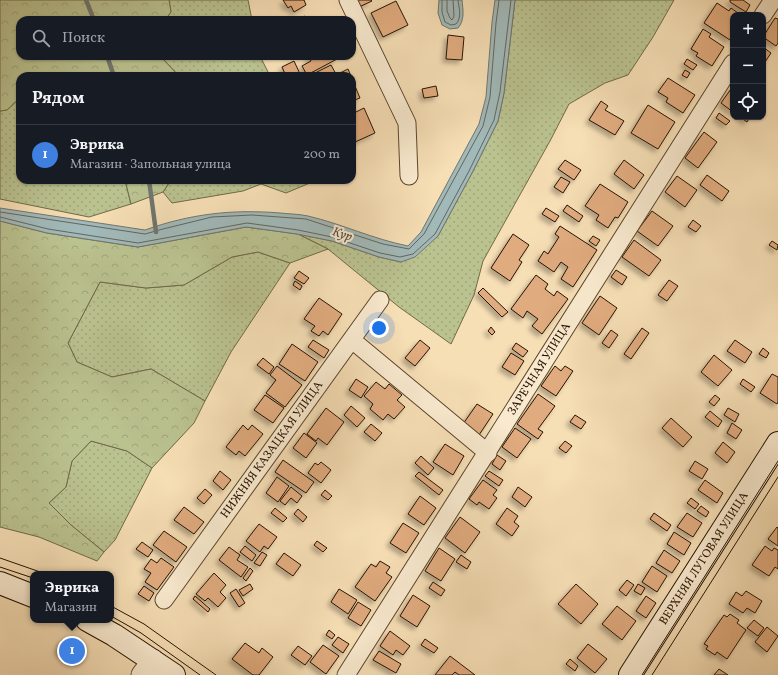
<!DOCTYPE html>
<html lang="ru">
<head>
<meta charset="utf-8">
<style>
  :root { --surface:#171b24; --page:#20242c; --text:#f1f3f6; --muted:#9ea1a6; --line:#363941; --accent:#7c3aed }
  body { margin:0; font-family:Vollkorn,serif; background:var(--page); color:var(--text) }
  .controls { position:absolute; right:12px; top:12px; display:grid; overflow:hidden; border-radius:8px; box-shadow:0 1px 3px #0004 }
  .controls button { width:36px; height:36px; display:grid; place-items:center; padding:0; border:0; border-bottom:1px solid var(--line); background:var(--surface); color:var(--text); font:20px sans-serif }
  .you { position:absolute; left:379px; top:328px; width:14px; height:14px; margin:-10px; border:3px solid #fff; border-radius:50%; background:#1a73e8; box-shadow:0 0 0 6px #1a73e833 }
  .badge { display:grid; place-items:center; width:26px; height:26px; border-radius:50%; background:var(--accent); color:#fff; font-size:13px; font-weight:700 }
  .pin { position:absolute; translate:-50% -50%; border:2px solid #fff; box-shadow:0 1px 4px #0006 }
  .popup { position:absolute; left:30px; top:571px; width:84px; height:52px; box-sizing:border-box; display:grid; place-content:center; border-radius:8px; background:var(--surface); filter:drop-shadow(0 1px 3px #0005); font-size:13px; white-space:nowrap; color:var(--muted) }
  .popup b { font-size:15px; color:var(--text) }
  .popup::after { content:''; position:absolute; left:50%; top:100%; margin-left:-8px; border:8px solid transparent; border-top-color:var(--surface) }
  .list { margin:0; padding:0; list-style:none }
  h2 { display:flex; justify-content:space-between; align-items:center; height:52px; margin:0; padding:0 16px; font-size:17px }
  h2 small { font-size:13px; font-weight:400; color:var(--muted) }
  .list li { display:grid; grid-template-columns:26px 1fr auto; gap:12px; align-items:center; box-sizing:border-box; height:60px; padding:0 16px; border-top:1px solid var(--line) }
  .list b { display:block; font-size:15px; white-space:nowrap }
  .list p { margin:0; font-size:13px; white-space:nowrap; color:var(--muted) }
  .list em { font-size:13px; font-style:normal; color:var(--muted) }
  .icon { flex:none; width:22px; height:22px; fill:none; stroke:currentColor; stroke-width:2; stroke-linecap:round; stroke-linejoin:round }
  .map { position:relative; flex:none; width:778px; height:675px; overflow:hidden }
  .search { position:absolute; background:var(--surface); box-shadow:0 1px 3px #0004; left:16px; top:16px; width:340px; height:44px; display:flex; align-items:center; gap:10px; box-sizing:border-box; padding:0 14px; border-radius:12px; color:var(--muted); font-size:15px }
  .panel { position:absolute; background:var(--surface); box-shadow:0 1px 3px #0004; left:16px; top:72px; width:340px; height:112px; border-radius:12px }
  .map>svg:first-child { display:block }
</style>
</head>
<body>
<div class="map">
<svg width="778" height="675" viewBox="0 0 778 675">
  <defs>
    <pattern id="green-dots" width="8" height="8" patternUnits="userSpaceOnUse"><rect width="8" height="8" fill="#bac290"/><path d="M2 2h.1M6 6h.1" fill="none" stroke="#a0a67a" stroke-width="1.8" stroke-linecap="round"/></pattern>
    <pattern id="forest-crowns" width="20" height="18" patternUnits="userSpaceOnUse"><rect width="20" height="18" fill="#bac290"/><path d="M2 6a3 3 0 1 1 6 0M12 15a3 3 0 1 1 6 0" fill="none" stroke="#a0a67a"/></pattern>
    <filter id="shadow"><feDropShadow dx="-3.5" dy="3.5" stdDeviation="2" flood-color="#0004"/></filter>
  </defs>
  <rect width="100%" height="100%" fill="#f6deb5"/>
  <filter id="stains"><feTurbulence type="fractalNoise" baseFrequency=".005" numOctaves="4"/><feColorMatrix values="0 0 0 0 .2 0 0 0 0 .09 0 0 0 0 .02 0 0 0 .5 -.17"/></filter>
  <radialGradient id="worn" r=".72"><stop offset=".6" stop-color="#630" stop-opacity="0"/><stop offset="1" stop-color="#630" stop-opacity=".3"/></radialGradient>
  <path fill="url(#green-dots)" stroke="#706a48" d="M 169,0 L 248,0 L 252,20 L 165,20 L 171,12 Z
    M 515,0 L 674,0 L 653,37 L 628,75 L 605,83 L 569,104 L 550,141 L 483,261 L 474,295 L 451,344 L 399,307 L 328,249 L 298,234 L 332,241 L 379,257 L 401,262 L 438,236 L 472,173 L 498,121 L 504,93 Z
    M 160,56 L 260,56 L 270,76 L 179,76 Z
    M 20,98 L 20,180 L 125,180 L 131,204 L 89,217 L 0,199 L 0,111 L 7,110 Z
    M 171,180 L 317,180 L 286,193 L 261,184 L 243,191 L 172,203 L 163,192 Z
    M 258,252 L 290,263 L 231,352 L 205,401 L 151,369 L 112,377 L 77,362 L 68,343 L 100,282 L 146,288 L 184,285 L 232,257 Z
    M 91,441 L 127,451 L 152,468 L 115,540 L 104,552 L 71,525 L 49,503 L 66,487 L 72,461 Z"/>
  <path fill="url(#forest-crowns)" stroke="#706a48" d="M 0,0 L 169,0 L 171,12 L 165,20 L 20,20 L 20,56 L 160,56 L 179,76 L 20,76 L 20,98 L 7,110 L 0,111 Z
    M 125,180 L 171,180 L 163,192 L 131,204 Z
    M 0,221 L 47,233 L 138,247 L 246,227 L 298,234 L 328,249 L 290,263 L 258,252 L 232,257 L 184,285 L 146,288 L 100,282 L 68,343 L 77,362 L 112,377 L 151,369 L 205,401 L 194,423 L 152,468 L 127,451 L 91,441 L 72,461 L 66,487 L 49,503 L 71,525 L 104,552 L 97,561 L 39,537 L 0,527 Z"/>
  <path fill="#a1b9b9" stroke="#70766f" d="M 439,0 L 462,0 C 463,10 465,20 458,28 L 450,29 L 442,25 L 438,13 Z
    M 495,0 L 515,0 L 504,93 L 498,121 L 472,173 L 438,236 L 415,257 L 401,262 L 379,257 L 332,241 L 297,234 L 246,227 L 138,247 L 47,233 L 0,221 L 0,208 L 145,230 C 190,214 232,209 280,213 C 289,214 299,214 308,216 C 342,224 373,239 408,246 L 421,232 L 479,124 L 486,97 L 492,22 Z"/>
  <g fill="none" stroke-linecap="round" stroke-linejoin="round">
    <path stroke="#64665c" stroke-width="1" d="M 442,0 L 442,12 L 445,22 L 451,25 L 456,24 C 462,18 459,8 458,0
      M 447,0 L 447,11 L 450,18 L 452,20 L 454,16 L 453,0
      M 0,212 L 145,234 L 163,229 L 212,217 L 252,215 L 306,219 L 383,244 L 409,249 L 424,234 L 483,126 L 490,97 L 496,23 L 499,0
      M 0,217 L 48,229 L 138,243 L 247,223 L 298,230 L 332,237 L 380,253 L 400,257 L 413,254 L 435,234 L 469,171 L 494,120 L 500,92 L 511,0"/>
    <path stroke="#70766f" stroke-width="4.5" d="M 86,0 L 94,20
      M 107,56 L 114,76
      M 149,180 L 156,232"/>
  </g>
  <path fill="#e0ab7e" stroke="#271200" filter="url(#shadow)" d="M 283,0 L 304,0 L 306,5 L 294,12 L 291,6 L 288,8 Z
    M 356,0 L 371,0 L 372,1 L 359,7 Z
    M 730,0 L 743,0 L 750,5 L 746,12 L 730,2 Z
    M 396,1 L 408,25 L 383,37 L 371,13 Z
    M 717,3 L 729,11 L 731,8 L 738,13 L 736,15 L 733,15 L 733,35 L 730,40 L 704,23 Z
    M 305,16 L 307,20 L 298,20 Z
    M 775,18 L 778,19 L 778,43 L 776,46 L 763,37 Z
    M 703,29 L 711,34 L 709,37 L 724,47 L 712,66 L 696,56 L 698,53 L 691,49 Z
    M 448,35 L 464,37 L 462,60 L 446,59 Z
    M 763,47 L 771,53 L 765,62 L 763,60 Z
    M 311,56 L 336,56 L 337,59 L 307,75 L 302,66 L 311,61 L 309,57 Z
    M 687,59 L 697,65 L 693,70 L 684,64 Z
    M 294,61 L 301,76 L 286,76 L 282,67 Z
    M 331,65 L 336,74 L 333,76 L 309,76 Z
    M 348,69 L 351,76 L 339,76 L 338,74 Z
    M 685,70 L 690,73 L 687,78 L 682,75 Z
    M 668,78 L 695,95 L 683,113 L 666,102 L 668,98 L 658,92 Z
    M 352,79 L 360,98 L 352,101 Z
    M 436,86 L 438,96 L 424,98 L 422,89 Z
    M 733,86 L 733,112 L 721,103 Z
    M 601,101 L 608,106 L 605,110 L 624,121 L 615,135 L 589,120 Z
    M 648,105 L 675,122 L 658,149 L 631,133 Z
    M 364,108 L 375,133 L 355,142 L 352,135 L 352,114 Z
    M 719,113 L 730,121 L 726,125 L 716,118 Z
    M 740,117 L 750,117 L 747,122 Z
    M 704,132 L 717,142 L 698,168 L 685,158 Z
    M 565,160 L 581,170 L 574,180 L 558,169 Z
    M 624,160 L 644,175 L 634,189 L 614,174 Z
    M 707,175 L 729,191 L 722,201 L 700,185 Z
    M 677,176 L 697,190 L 685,207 L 665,192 Z
    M 561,177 L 570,182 L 563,193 L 554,187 Z
    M 600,184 L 628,202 L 618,218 L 615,217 L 608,228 L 596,220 L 599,215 L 585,206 Z
    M 567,205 L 583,216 L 579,222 L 563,211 Z
    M 546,208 L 559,216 L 555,222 L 542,214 Z
    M 652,211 L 673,226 L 658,246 L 637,231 Z
    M 693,220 L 701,226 L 696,232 L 688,227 Z
    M 560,226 L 597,250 L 573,287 L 561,279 L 568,267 L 561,262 L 554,272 L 538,261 L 544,251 L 548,254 L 559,237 L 555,234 Z
    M 513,234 L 529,245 L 519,260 L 522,262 L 510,281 L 491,268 Z
    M 593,236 L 600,240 L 596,246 L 589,241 Z
    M 634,240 L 661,260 L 649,276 L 622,257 Z
    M 772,241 L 778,245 L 777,250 L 769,245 Z
    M 616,270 L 627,277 L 622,285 L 611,277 Z
    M 299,271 L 309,278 L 304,284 L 294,278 Z
    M 536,275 L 548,284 L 545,289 L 554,296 L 557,291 L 568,299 L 542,334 L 532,326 L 538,319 L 527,311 L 523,318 L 511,309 Z
    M 669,280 L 678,286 L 667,301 L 658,295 Z
    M 295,281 L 302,286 L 300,290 L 293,285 Z
    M 483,288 L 508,312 L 502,317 L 478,293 Z
    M 600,296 L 617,308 L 599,335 L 582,323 Z
    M 319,298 L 342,314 L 328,335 L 323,331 L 319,336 L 311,331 L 315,326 L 304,319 Z
    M 491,327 L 495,332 L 492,335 L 488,331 Z
    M 642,328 L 649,333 L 631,359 L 624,354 Z
    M 611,330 L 618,335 L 609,348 L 602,343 Z
    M 313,340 L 329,350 L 324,358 L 308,347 Z
    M 420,340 L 430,348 L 415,366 L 405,358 Z
    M 735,340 L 752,352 L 745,363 L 727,351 Z
    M 516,343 L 528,351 L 523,357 L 512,349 Z
    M 292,344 L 318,362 L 305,381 L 279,364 Z
    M 763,348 L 769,353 L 766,358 L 759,354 Z
    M 511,353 L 524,361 L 515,375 L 502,367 Z
    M 714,355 L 732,370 L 718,386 L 701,372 Z
    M 263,358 L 274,367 L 269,374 L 257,365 Z
    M 277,366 L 302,385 L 285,407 L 266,393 L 276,380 L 270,375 Z
    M 555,366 L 561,371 L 565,366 L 573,371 L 556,396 L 541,386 Z
    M 772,374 L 778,377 L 778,402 L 777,404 L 760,393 Z
    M 356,379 L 368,387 L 361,398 L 349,390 Z
    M 743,379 L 755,387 L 751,392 L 740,384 Z
    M 376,382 L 385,389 L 389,384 L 402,395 L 397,400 L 405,407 L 394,419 L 388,414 L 383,420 L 370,409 L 373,404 L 364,396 Z
    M 538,394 L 555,406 L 538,429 L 543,432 L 538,439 L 517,424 Z
    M 265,395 L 284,408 L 273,423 L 254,410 Z
    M 715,395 L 720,399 L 714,406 L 709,402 Z
    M 477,404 L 493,414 L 479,435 L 463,424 Z
    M 351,406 L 365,418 L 357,427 L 344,415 Z
    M 326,408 L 344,422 L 327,445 L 318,438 L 316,441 L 307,434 Z
    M 728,408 L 739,414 L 735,422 L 724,415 Z
    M 710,411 L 722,421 L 718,427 L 705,417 Z
    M 575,415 L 586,422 L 581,429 L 570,422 Z
    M 671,418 L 692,437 L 683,447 L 662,428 Z
    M 732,423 L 742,430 L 736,439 L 727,433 Z
    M 371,424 L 382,433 L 375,441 L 364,432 Z
    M 243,425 L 248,430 L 252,425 L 263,434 L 245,456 L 239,451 L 236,455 L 226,447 Z
    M 515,428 L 531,439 L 517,458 L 502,447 Z
    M 304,433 L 317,443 L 306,458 L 293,448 Z
    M 565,441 L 572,446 L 566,453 L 559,448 Z
    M 723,442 L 735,452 L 727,463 L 715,453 Z
    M 445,444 L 464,456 L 453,475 L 433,462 Z
    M 497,455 L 506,461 L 500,470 L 492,464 Z
    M 421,456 L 434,468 L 428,475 L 415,463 Z
    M 283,460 L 314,482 L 306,493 L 275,472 Z
    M 695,461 L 708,469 L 702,479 L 689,471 Z
    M 321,462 L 331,470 L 321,483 L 308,473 L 315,463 L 318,465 Z
    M 220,471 L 231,480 L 223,490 L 213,481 Z
    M 489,471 L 503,480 L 499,486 L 485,476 Z
    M 419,472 L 443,490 L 439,495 L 415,476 Z
    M 277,477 L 289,486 L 278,502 L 266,493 Z
    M 483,480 L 497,490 L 493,495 L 497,498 L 489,509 L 479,502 L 477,505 L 469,499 Z
    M 705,480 L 723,493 L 717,503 L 698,490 Z
    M 291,487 L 302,496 L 297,503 L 291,498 L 285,505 L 280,501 Z
    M 518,487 L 532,497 L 525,507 L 512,497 Z
    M 205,489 L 212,495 L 204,504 L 197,498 Z
    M 325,490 L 332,496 L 328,500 L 321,495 Z
    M 420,496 L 436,508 L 424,525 L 408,514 Z
    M 691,498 L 699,504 L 695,509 L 687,503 Z
    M 701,506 L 709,512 L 706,517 L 697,511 Z
    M 184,507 L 204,522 L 194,534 L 174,520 Z
    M 275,508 L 287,518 L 283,522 L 271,513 Z
    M 507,508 L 518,516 L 514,522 L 519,526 L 512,536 L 496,524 Z
    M 298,509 L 307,517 L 303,522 L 294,514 Z
    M 654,513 L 671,525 L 667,531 L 650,519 Z
    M 687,513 L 702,523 L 693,537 L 677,527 Z
    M 460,517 L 480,532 L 465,553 L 445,538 Z
    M 403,523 L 419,533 L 406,553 L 390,543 Z
    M 259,524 L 277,537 L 268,549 L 264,546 L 260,552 L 246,541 Z
    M 777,527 L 778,528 L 778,546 L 768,539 Z
    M 164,531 L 187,547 L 176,562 L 153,545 Z
    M 674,532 L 691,543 L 684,555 L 667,544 Z
    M 317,541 L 327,548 L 323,552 L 314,545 Z
    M 142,542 L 153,550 L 148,557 L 136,549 Z
    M 245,546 L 256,555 L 252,561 L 240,552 Z
    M 765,546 L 772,551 L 774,548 L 778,550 L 778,569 L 775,567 L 769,576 L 752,565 Z
    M 229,547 L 240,555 L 237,560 L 248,567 L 241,577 L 219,560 Z
    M 439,548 L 455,559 L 441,581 L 425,571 Z
    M 664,550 L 680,561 L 672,573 L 656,563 Z
    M 262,552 L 267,555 L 260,566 L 254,563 Z
    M 284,553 L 301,565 L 293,576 L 276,564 Z
    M 461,555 L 471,562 L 467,569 L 456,562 Z
    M 161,558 L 174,567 L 157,590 L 145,582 L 151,573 L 144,569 L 151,559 L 157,563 Z
    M 380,561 L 390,567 L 386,573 L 392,577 L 375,601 L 355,587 L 371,564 L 376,567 Z
    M 652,566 L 667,576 L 657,592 L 642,582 Z
    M 250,568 L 253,571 L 246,581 L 243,578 Z
    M 214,573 L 226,585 L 220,592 L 226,598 L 218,607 L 208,598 L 205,601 L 196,594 Z
    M 627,580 L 634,585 L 626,596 L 619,590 Z
    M 433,582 L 445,590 L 441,596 L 429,588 Z
    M 250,584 L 253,589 L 243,596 L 239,590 Z
    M 576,584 L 598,604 L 581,624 L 558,604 Z
    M 638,584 L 645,588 L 641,595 L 634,591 Z
    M 144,586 L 154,593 L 149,601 L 138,594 Z
    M 236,589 L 245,603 L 239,607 L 230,593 Z
    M 339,589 L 357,600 L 348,614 L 331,602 Z
    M 746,591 L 762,601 L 755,613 L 747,608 L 743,613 L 729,604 L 736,592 L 742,596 Z
    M 413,595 L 430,606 L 417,627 L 400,616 Z
    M 195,596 L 210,609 L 208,612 L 193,599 Z
    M 646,596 L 656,603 L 646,618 L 636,611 Z
    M 358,602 L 371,610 L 361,626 L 348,618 Z
    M 617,606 L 636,621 L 622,640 L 602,624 Z
    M 730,614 L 739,620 L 737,623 L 746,630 L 727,659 L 717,652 L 715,655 L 706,649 L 708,646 L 704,644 L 724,615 L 727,617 Z
    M 754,620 L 764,628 L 758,636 L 747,628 Z
    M 767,627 L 778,636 L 767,652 L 755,642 Z
    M 329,630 L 335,635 L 332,639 L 326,635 Z
    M 390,631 L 410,646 L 403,655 L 396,650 L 393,655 L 380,646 Z
    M 338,637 L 349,644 L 343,653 L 332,645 Z
    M 425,639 L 438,648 L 434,653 L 421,645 Z
    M 62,640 L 86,650 L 81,661 L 58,651 Z
    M 245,643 L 259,653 L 262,648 L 273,657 L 259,675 L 253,675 L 232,659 Z
    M 588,644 L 607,659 L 595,673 L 577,658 Z
    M 323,645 L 339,656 L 326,674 L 310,662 Z
    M 298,646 L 312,656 L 305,665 L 291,655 Z
    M 379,651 L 401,664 L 396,673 L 373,660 Z
    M 450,656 L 475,675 L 459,675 L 455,672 L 452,675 L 435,675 Z
    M 570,659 L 578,666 L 575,671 L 566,664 Z
    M 719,669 L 728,675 L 714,675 Z"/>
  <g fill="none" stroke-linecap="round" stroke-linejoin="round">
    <g stroke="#5b452d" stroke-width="19">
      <g id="minor">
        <path d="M 348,0 L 407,123 L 409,176"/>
        <path d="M 763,15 L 773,0"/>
        <path d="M 352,340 L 488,453"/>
        <path id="s1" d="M 164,600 L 380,300"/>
        <path id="s2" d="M 346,675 L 733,63"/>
      </g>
    </g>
    <g stroke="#5b452d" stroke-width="23">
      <path id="tertiary" d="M 142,675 L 153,660"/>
    </g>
    <g stroke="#271200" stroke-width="24">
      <g id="secondary">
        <path d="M 0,583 L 33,596"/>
        <path d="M 87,620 L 114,635 L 174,675"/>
        <path id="s3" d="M 630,675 L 778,443"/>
      </g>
    </g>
    <use href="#minor" stroke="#f9eacf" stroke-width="17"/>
    <use href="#tertiary" stroke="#f9eacf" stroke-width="21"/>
    <use href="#secondary" stroke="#f9eacf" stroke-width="22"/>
    <path stroke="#271200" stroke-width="1" d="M 0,558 L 46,574
      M 0,567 L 33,578
      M 111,606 L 144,624 L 216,675
      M 111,616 L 141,633 L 200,675
      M 642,675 L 778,461
      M 652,675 L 778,477"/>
  </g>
  <g text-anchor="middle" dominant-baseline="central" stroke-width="4" stroke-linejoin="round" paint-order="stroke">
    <g font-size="12" fill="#271200" stroke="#f9eacf">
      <text stroke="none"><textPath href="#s2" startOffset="362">ЗАРЕЧНАЯ УЛИЦА</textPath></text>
      <text stroke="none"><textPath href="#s1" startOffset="185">НИЖНЯЯ КАЗАЦКАЯ УЛИЦА</textPath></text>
      <text stroke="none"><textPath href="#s3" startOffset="138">ВЕРХНЯЯ ЛУГОВАЯ УЛИЦА</textPath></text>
    </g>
    <g font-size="13" font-style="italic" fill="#524c41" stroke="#f9eacf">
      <text transform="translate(342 235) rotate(18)">Кур</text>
    </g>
  </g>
  <rect width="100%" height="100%" filter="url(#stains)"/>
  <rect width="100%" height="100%" fill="url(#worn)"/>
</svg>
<div class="controls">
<button>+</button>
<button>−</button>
<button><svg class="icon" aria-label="locate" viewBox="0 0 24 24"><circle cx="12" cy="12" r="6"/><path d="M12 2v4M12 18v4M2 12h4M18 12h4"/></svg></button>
</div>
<div class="you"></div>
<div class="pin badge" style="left:72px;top:651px;background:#3f7fe0">1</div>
<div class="popup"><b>Эврика</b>Магазин</div>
<div class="search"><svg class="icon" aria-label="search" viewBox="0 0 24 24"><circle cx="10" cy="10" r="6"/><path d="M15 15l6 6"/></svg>Поиск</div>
<section class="panel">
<h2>Рядом<small></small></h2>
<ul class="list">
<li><span class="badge" style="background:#3f7fe0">1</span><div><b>Эврика</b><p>Магазин · Запольная улица</p></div><em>200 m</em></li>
</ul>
</section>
</div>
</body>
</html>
